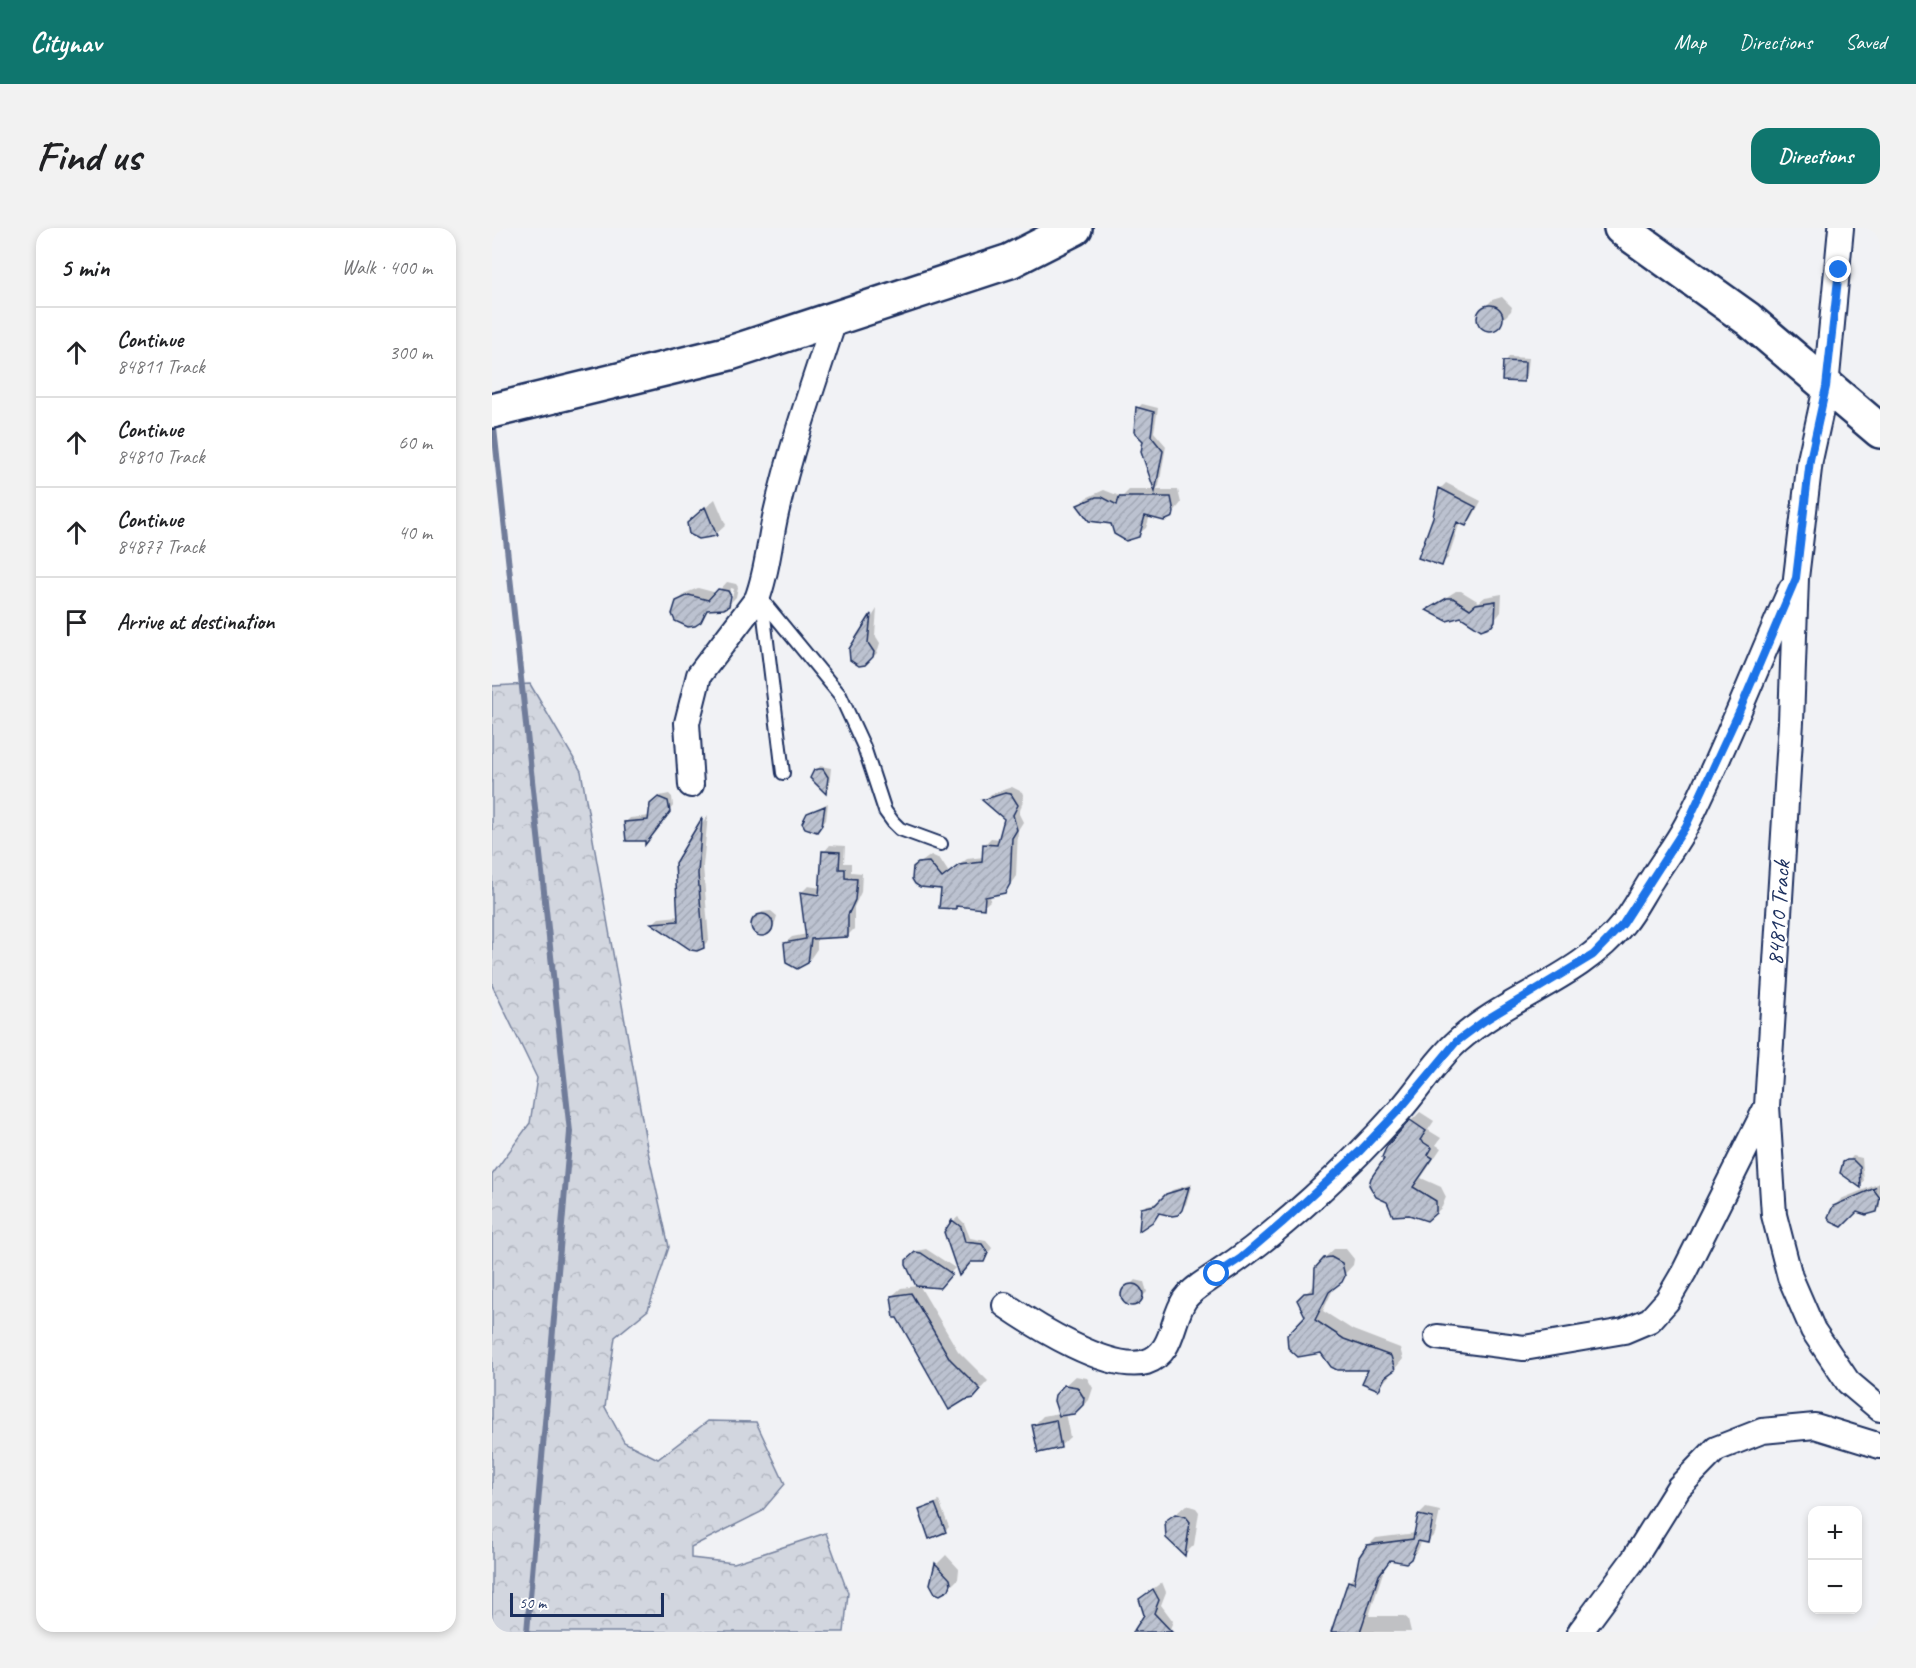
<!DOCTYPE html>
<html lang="en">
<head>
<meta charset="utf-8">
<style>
  :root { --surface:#fff; --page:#f2f2f2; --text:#202124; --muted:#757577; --line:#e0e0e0; --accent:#0f766e }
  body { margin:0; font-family:Caveat,sans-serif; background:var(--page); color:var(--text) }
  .controls { position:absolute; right:18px; bottom:18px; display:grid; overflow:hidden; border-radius:12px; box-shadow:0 3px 9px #0003 }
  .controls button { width:54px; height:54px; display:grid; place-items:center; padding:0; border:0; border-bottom:2px solid var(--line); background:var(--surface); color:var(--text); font:30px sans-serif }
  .scale { position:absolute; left:18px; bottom:15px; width:154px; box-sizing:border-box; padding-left:6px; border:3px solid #1b2f5e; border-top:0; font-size:16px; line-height:21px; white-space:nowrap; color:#1b2f5e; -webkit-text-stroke:4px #fff; paint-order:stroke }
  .stop { position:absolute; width:18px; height:18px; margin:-14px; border:4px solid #1a73e8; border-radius:50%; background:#fff }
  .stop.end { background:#1a73e8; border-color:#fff; box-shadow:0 2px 6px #0008 }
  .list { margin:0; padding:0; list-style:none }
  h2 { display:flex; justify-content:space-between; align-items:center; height:78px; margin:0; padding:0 24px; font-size:26px }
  h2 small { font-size:20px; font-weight:400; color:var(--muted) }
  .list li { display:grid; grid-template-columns:39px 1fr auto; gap:18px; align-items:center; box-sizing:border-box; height:90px; padding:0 24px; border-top:2px solid var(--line) }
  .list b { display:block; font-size:22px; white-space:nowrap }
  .list p { margin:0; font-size:20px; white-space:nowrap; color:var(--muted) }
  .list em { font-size:20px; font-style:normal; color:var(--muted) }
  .icon { flex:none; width:33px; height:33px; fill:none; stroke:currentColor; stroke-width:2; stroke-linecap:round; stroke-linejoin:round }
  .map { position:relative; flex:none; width:1388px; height:1404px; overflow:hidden; border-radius:18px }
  header { display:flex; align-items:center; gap:36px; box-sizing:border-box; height:84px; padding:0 30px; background:var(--accent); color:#fff }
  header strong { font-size:28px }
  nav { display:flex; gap:33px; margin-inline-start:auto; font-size:21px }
  .intro { display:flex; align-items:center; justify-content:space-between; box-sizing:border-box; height:144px; padding:0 36px }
  h1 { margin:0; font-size:42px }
  .button { padding:15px 27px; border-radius:18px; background:var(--accent); color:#fff; font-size:21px; font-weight:700 }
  main { display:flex; gap:36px; padding:0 36px }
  aside { flex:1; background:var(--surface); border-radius:18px; box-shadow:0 3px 9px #0003 }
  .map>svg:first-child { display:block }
</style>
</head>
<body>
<header>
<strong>Citynav</strong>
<nav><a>Map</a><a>Directions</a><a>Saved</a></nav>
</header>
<div class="intro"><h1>Find us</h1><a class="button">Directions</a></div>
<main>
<aside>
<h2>5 min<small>Walk · 400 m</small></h2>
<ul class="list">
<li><svg class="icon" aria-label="ahead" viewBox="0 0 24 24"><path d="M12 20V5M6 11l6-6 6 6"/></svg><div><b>Continue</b><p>84811 Track</p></div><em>300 m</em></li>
<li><svg class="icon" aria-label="ahead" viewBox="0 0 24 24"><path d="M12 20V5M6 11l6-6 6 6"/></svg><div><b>Continue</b><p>84810 Track</p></div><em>60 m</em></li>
<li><svg class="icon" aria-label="ahead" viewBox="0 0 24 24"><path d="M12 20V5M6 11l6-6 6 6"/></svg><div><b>Continue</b><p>84877 Track</p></div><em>40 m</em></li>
<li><svg class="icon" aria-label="arrive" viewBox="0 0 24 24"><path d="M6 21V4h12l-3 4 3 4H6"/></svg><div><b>Arrive at destination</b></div></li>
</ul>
</aside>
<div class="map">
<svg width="1388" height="1404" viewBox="0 0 1388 1404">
  <defs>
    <pattern id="forest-crowns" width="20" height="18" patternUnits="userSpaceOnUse" patternTransform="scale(1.5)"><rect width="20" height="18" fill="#d2d6df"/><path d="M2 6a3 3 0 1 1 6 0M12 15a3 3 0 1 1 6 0" fill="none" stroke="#b4b8c2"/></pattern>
    <pattern id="building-hatch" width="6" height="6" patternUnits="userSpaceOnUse" patternTransform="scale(1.5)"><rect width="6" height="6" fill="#bcc2d0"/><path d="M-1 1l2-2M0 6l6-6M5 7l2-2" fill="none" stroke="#a1a7b5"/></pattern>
  </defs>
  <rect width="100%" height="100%" fill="#f1f2f5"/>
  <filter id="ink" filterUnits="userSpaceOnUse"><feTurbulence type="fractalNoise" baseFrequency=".0167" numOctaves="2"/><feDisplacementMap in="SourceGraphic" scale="12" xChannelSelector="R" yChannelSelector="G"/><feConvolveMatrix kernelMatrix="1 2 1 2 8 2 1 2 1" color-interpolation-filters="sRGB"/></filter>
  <g filter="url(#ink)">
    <path fill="url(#forest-crowns)" stroke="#76829e" stroke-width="1.5" d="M 38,456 L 89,543 L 155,919 L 177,1019 L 156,1082 L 123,1109 L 113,1179 L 132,1214 L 166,1231 L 216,1193 L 264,1194 L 293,1256 L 269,1284 L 199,1319 L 199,1330 L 242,1335 L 334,1305 L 356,1365 L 352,1404 L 0,1404 L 0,947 L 38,895 L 45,850 L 0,757 L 0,458 Z"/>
    <path fill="#0003" d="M 1010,69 L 1020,79 L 1019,83 L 1001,101 L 992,99 L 987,91 L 990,82 L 1000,72 Z
      M 1017,129 L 1037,130 L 1035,148 L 1031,152 L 1013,134 Z
      M 650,176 L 666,180 L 662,204 L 674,218 L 667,258 L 664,261 L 650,224 L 653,212 L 646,180 Z
      M 954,255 L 989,273 L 980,290 L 973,297 L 968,294 L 956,330 L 949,336 L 943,289 L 948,261 Z
      M 612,262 L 630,269 L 637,262 L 686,262 L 689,275 L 676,291 L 658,288 L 654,300 L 640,311 L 628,310 L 620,295 L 587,277 L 594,270 Z
      M 223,271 L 234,297 L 224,306 L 202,308 L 207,286 Z
      M 235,354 L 244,356 L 246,359 L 244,369 L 239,374 L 242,361 L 239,360 L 236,374 L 239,374 L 236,377 L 218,380 L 208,393 L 185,374 L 194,365 L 206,360 L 225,365 Z
      M 964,363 L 969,363 L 987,374 L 993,369 L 1010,366 L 1009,384 L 999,397 L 969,387 L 936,381 Z
      M 385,381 L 383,407 L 388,415 L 385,425 L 377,433 L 359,421 Z
      M 328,538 L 339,540 L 337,560 L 333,564 L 320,550 Z
      M 520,559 L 530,564 L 532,569 L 527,586 L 531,594 L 526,602 L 524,648 L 513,664 L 499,666 L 498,673 L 491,679 L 466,677 L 464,679 L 450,659 L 427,636 L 439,627 L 448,631 L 457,645 L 475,631 L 492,629 L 492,617 L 499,610 L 508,611 L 513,590 L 493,572 L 499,566 Z
      M 177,566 L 180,569 L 181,578 L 157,610 L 134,594 L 138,590 L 158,588 L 163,572 L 167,568 Z
      M 336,575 L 334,592 L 329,598 L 318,585 Z
      M 216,587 L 211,638 L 217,712 L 211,718 L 161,695 L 167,690 L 187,688 L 185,635 Z
      M 338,617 L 353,618 L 352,635 L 359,635 L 359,644 L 370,645 L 369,664 L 362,679 L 362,701 L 355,708 L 325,709 L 325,721 L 318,731 L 311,737 L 300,737 L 293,729 L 293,715 L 300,709 L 315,706 L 310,664 L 316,658 L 329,660 L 332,624 Z
      M 279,683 L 285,688 L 282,698 L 278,703 L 265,705 L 260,700 L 270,684 Z
      M 928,884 L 942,893 L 936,902 L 949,910 L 944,917 L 949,920 L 929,950 L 949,959 L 954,969 L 950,979 L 940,989 L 917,986 L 919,893 Z
      M 1361,928 L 1370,930 L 1372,954 L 1368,958 L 1352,948 L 1350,940 Z
      M 1388,955 L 1388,980 L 1379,985 L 1342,979 L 1349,971 Z
      M 700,956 L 694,976 L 685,985 L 668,984 L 661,992 L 650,981 L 655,977 L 669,974 L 680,962 Z
      M 466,989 L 472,995 L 478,1010 L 494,1013 L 500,1020 L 494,1028 L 487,1034 L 479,1033 L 467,1046 L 454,1000 Z
      M 434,1021 L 463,1040 L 443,1060 L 427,1057 L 466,1123 L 496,1153 L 481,1169 L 400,1068 L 409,1060 L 426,1058 L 419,1028 L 424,1023 Z
      M 842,1021 L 854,1021 L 862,1031 L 861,1037 L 843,1057 L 831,1083 L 861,1102 L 908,1120 L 911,1131 L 887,1160 L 878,1140 L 830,1123 L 813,1128 L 801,1124 L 815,1089 L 807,1072 L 824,1056 L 827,1035 Z
      M 643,1052 L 652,1054 L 655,1064 L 643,1076 L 633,1074 L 630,1065 Z
      M 583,1148 L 595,1150 L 601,1160 L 597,1172 L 587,1182 L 573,1185 L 578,1209 L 568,1218 L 542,1197 L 551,1188 L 567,1185 L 563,1173 L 568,1162 Z
      M 447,1273 L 457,1299 L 453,1303 L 428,1283 Z
      M 694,1277 L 704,1280 L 707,1284 L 702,1317 L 693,1326 L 675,1294 Z
      M 934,1280 L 948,1283 L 943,1306 L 936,1313 L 930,1312 L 926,1322 L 918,1330 L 908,1334 L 899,1331 L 893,1338 L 877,1388 L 912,1388 L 916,1391 L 919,1404 L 845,1404 L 857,1354 L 864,1346 L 876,1318 L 884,1310 L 924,1305 L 927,1287 Z
      M 454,1327 L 467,1341 L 466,1351 L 457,1360 L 439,1356 L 445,1336 Z
      M 670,1354 L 674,1364 L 669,1377 L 681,1393 L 677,1404 L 645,1404 L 653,1387 L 648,1371 Z"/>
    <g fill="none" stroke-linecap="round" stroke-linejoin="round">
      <path stroke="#707c9a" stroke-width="6" d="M 1,191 L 78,904 L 35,1404"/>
    </g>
    <path fill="url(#building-hatch)" stroke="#1b2f5e" stroke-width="1.5" d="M985 90a13 13 0 1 1 26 0a13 13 0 1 1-26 0Z
      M 1011,133 L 1033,134 L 1032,154 L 1010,153 Z
      M 644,179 L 662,184 L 659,208 L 671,223 L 663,264 L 649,224 L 651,213 L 642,204 Z
      M 947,260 L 984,279 L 974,298 L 965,294 L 950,338 L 926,330 L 941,289 Z
      M 604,269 L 610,269 L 625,277 L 627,269 L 679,269 L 682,284 L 681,289 L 672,293 L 653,288 L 647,309 L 634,313 L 622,306 L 619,296 L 597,293 L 585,277 Z
      M 213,279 L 225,308 L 207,311 L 197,306 L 195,295 Z
      M 226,361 L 236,363 L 239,368 L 237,378 L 232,381 L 215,382 L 209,394 L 203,398 L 196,399 L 183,393 L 180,386 L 184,373 L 197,367 L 216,372 Z
      M 955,370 L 961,370 L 978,381 L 984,376 L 1004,373 L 1003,393 L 1000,398 L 989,402 L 969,389 L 955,393 L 934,382 Z
      M 379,386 L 376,415 L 382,424 L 381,429 L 373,437 L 367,438 L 358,432 L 357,421 Z
      M 327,541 L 331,541 L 336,549 L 334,566 L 318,550 L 322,542 Z
      M 513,565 L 519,566 L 526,577 L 521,587 L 525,602 L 520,610 L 518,656 L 513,665 L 493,669 L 492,681 L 464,678 L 464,681 L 447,680 L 449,661 L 428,659 L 423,656 L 420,651 L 421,639 L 426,635 L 437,634 L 450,650 L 467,637 L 490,634 L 491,616 L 505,617 L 512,591 L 490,572 Z
      M 166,569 L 176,573 L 178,584 L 153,617 L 153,613 L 134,613 L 132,594 L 156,592 L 158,576 Z
      M 333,578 L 330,597 L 325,604 L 313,600 L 310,595 L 315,585 Z
      M 210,590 L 206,646 L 212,720 L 205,723 L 199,722 L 159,695 L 186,693 L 183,635 Z
      M 330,623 L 348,624 L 347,641 L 353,641 L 353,650 L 365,651 L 363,672 L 356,687 L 356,709 L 319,711 L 316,735 L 305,741 L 294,735 L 292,715 L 314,711 L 308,664 L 327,667 Z
      M259 697a11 11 0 1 1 22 0a11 11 0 1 1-22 0Z
      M 918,892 L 934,903 L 928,912 L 940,920 L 936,927 L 941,930 L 921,959 L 944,973 L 944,985 L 935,993 L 917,987 L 901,988 L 895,974 L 884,969 L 877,957 L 879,950 L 892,931 L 890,929 L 895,918 Z
      M 1355,932 L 1361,932 L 1368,939 L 1369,960 L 1348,945 L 1351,934 Z
      M 697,959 L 690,982 L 686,987 L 680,988 L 667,985 L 662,993 L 647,1003 L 649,980 L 663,977 L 674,966 Z
      M 1383,960 L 1382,962 L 1388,970 L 1385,984 L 1374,987 L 1365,984 L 1350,999 L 1339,994 L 1336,989 L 1341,978 Z
      M 460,992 L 469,999 L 473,1014 L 490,1016 L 496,1025 L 492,1034 L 479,1034 L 467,1048 L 452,1004 Z
      M 423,1024 L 429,1025 L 460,1046 L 448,1060 L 424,1058 L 414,1037 L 414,1032 Z
      M 839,1029 L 850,1035 L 853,1048 L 850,1054 L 837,1064 L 823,1092 L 852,1111 L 899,1128 L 903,1142 L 893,1149 L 887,1162 L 870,1155 L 876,1142 L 845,1142 L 839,1139 L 829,1125 L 806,1129 L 796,1120 L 795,1107 L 813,1088 L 805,1072 L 812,1065 L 822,1064 L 823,1040 L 832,1030 Z
      M629 1067a11 11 0 1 1 22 0a11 11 0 1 1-22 0Z
      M 419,1065 L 458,1131 L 489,1162 L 482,1170 L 473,1172 L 457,1182 L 405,1090 L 402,1090 L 399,1068 Z
      M 572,1157 L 585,1159 L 592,1170 L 591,1177 L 582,1186 L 567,1188 L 562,1173 L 563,1167 Z
      M 564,1192 L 569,1220 L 546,1225 L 540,1197 Z
      M 443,1276 L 454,1304 L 437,1311 L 427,1282 Z
      M 683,1286 L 694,1289 L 698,1294 L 693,1328 L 674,1310 L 673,1293 Z
      M 926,1287 L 941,1290 L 936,1315 L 926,1313 L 919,1331 L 914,1335 L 898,1332 L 887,1347 L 868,1404 L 839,1404 L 856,1353 L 862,1355 L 867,1329 L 875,1317 L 921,1311 Z
      M 443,1335 L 458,1351 L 459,1356 L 457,1362 L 448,1367 L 443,1365 L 438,1356 Z
      M 661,1361 L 667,1372 L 662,1385 L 680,1404 L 641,1404 L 652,1387 L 647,1371 Z"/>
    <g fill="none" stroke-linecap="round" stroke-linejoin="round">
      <g stroke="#1b2f5e" stroke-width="16">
        <path id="lane" d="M 270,372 L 348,467 L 372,519 L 393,583 L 401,594 L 408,601 L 449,616
          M 270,372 L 291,545"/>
      </g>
      <g stroke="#1b2f5e" stroke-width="28">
        <path id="street" d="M 1349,0 L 1334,159 L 1318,232 L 1304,350 L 1299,494 L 1275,878 L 1282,987 L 1298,1049 L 1321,1102 L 1356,1154 L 1388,1181
          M 199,557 L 195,495 L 207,447 L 265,371 C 276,342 277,315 284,285 C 299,219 322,154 343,90
          M 513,1077 C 542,1097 618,1145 654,1134 C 682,1125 679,1092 693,1071 C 701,1060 715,1053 726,1045 C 788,1004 858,938 908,882 C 928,860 943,833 966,813 C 1016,768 1088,750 1131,696 C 1142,683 1150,666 1160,651 C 1171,633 1185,615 1195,596 C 1234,519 1264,439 1299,361
          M 945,1109 L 1032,1120 L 1132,1103 L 1158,1092 L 1175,1073 L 1192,1044 L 1274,880
          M 1088,1404 L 1142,1331 L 1187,1259 L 1224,1221 L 1270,1203 L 1323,1198 L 1388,1218"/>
      </g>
      <g stroke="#1b2f5e" stroke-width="38">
        <path id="secondary" d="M 1129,0 L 1256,91 L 1388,203
          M 0,183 L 238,125 L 518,33 L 583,0"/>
      </g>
      <use href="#lane" stroke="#fff" stroke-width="12"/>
      <use href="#street" stroke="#fff" stroke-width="24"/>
      <use href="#secondary" stroke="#fff" stroke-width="33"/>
    </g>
  </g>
  <g fill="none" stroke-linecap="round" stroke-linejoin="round" filter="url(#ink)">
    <path stroke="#1a73e8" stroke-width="8" d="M 725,1046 L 749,1030 L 790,995 L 868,923 L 909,880 L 964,814 L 992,793 L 1101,727 L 1131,696 L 1194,598 L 1247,484 L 1304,350 L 1318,232 L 1334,159 L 1347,42"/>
  </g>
  <g text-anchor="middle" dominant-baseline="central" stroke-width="5" stroke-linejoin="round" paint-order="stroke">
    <g font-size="24" fill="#1b2f5e" stroke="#fff">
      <text transform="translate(1286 685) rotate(-86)">84810 Track</text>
    </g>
  </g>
</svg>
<div class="controls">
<button>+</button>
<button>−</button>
</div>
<div class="scale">50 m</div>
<div class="stop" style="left:725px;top:1046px"></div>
<div class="stop end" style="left:1347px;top:42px"></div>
</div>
</main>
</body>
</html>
